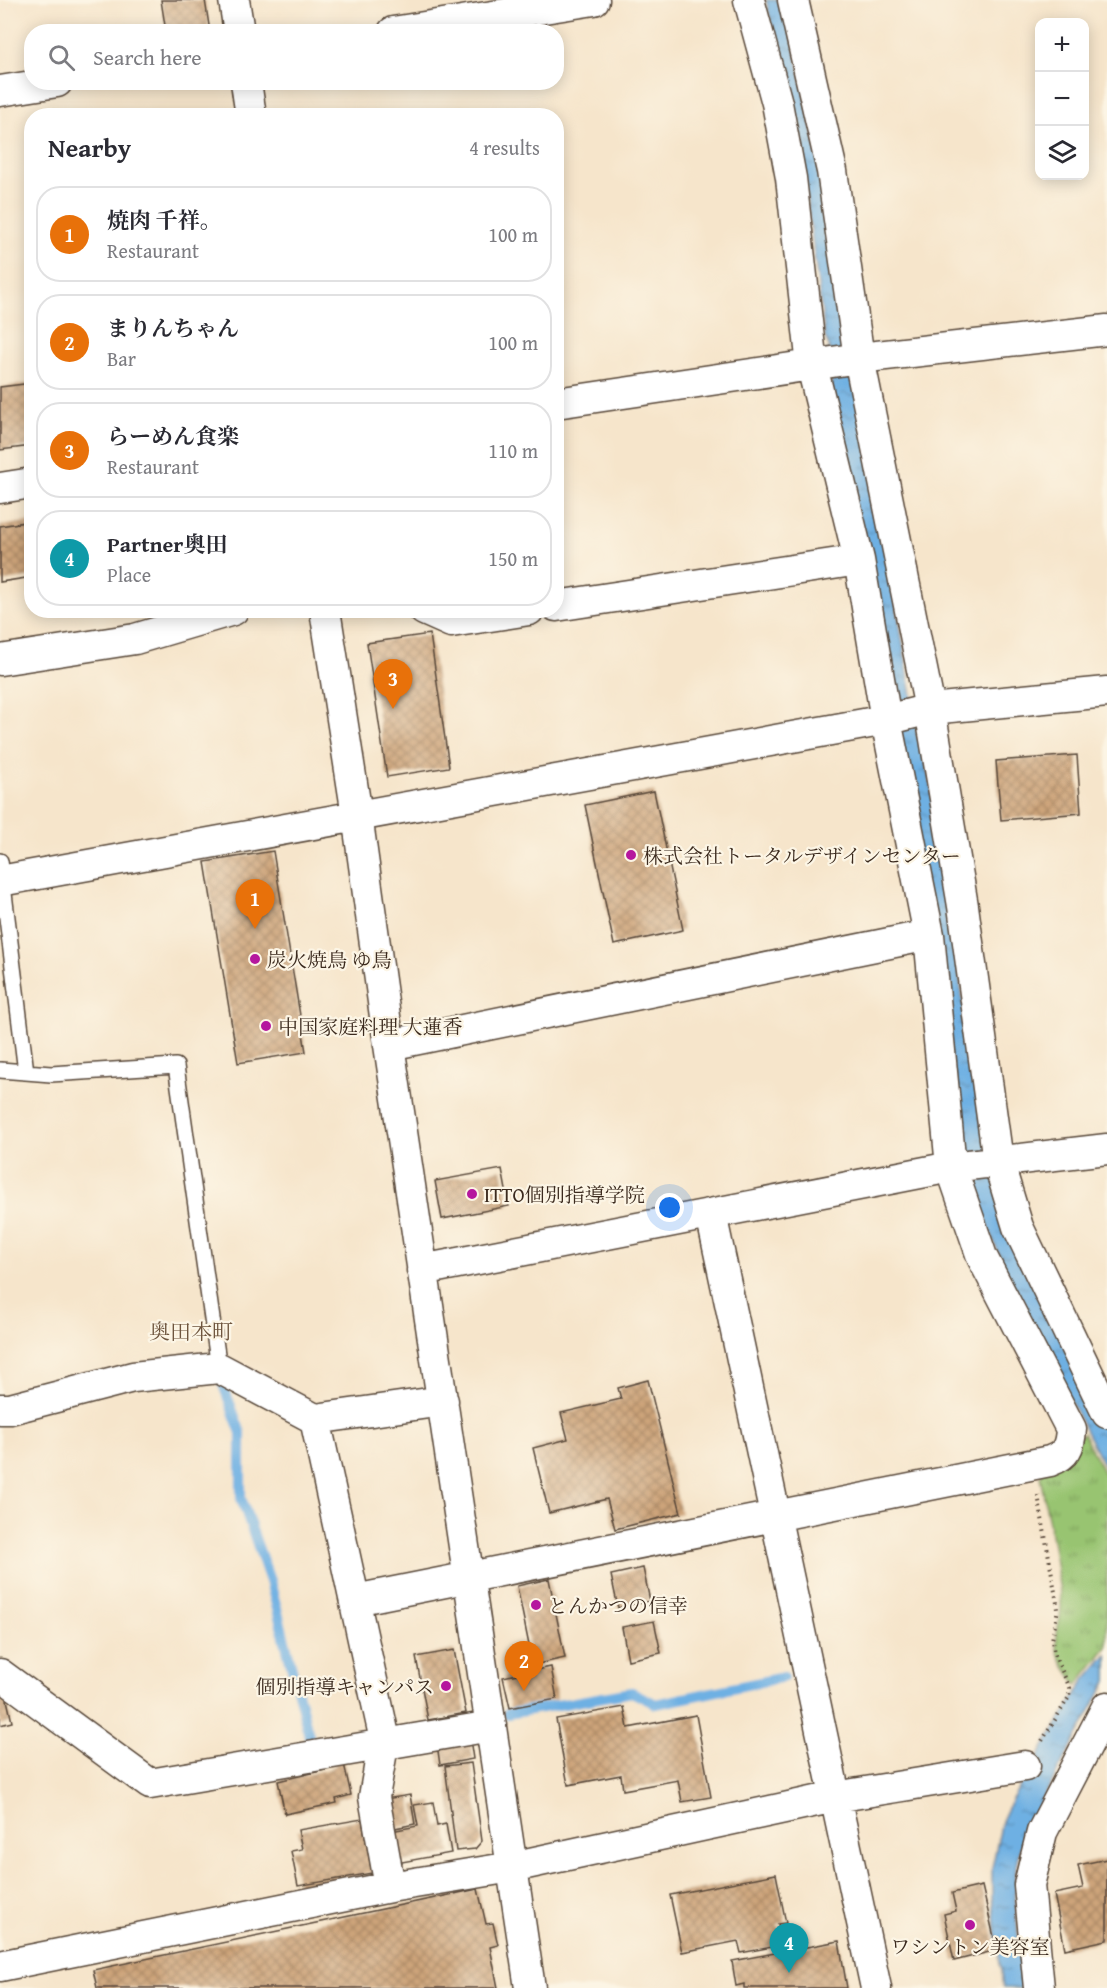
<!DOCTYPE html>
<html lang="en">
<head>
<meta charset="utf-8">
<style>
  :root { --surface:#fff; --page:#f2f2f3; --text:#2b2b33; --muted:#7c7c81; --line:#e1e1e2; --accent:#b5179e }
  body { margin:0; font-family:"Gentium Book Plus","Noto Serif JP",serif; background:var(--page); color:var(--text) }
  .controls { position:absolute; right:18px; top:18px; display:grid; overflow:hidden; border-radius:12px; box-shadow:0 3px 15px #0003 }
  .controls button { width:54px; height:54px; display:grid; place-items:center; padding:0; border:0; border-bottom:2px solid var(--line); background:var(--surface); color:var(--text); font:30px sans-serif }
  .you { position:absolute; left:670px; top:1208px; width:21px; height:21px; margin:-15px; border:4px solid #fff; border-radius:50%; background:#1a73e8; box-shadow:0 0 0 9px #1a73e833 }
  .badge { display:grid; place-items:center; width:39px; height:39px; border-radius:50%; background:var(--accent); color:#fff; font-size:20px; font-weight:700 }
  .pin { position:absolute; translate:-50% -50px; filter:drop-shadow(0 2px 3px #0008) }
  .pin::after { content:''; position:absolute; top:32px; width:21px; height:18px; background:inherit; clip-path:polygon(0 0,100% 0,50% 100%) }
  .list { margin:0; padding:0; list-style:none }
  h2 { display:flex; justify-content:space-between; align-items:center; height:78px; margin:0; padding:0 24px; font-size:26px }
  h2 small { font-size:20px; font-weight:400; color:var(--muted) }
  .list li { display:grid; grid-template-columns:39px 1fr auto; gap:18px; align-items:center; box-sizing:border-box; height:96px; margin:0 12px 12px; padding:0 12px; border:2px solid var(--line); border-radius:24px }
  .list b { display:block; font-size:22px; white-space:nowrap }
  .list p { margin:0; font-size:20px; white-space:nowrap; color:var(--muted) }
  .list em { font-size:20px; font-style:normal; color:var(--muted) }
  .icon { flex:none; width:33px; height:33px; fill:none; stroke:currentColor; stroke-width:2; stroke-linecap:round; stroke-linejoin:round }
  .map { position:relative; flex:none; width:1107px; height:1988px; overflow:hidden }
  .search { position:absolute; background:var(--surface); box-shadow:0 3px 15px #0003; left:24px; top:24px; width:540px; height:66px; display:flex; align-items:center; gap:15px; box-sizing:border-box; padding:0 21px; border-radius:24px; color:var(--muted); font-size:22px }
  .panel { position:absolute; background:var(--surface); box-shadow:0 3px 15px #0003; left:24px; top:108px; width:540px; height:510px; border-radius:24px }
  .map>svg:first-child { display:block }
</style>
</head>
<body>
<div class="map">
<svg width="1107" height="1988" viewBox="0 0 1107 1988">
  <defs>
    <pattern id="park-tufts" width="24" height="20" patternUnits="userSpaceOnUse" patternTransform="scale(1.5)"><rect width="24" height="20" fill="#98c471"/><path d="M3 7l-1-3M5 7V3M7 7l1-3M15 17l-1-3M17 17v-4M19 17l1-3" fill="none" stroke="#7d9f5c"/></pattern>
    <pattern id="water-ripples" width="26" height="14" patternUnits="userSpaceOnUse" patternTransform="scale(1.5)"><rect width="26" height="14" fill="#6eb0e3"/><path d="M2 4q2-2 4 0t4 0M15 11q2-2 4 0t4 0" fill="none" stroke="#5c8fb7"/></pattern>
    <pattern id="building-cross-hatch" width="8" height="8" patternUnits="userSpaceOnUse" patternTransform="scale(1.5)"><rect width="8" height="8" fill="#cda47a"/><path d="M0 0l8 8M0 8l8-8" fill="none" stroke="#a88663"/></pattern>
  </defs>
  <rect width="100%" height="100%" fill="#fcf5e5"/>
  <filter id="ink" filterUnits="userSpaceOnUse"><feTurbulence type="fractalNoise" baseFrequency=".0167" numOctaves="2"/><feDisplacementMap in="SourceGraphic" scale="12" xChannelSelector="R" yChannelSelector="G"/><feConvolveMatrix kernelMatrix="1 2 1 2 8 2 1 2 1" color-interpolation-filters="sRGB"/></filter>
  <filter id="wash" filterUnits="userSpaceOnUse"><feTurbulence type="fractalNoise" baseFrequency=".008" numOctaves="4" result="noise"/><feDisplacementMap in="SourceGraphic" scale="24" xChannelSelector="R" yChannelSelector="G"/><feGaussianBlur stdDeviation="1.35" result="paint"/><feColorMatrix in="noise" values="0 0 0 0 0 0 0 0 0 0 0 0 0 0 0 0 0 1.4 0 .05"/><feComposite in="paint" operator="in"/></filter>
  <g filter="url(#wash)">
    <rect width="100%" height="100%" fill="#f6e5cb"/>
    <path fill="url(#park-tufts)" stroke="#6a7748" stroke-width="1.5" d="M 1083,1433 L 1107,1479 L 1107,1647 L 1077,1685 C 1070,1674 1060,1662 1057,1649 C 1054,1634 1062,1619 1061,1603 C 1057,1560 1048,1518 1040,1476 Z"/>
    <path fill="url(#water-ripples)" stroke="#546d80" stroke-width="1.5" d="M 766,0 L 784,0 L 818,157 L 913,701 L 917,737 L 920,739 L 931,788 L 982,1129 L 1107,1430 L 1107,1472 L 1010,1284 L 975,1190 L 831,389 L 832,382 L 825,350 L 830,349 L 825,337 L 801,155 Z
      M 1107,1654 L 1107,1681 L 1026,1830 C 1022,1841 1018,1854 1016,1866 C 1013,1906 1020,1948 1023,1988 L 1003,1988 L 992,1898 L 992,1868 L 1002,1821 L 1012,1799 L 1084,1681 Z"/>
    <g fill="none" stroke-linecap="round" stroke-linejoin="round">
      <path stroke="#6eb0e3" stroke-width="10" d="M 222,1382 L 241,1433 L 241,1498 L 270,1581 L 312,1748
        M 507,1714 L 632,1692 L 656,1704 L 784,1677"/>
    </g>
    <g id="blocks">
      <path fill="url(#building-cross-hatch)" d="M 161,0 L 205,0 L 210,32 L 166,32 Z
        M 32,383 L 32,446 L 0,450 L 0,387 Z
        M 32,521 L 32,577 L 0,582 L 0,526 Z
        M 430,634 L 449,767 L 387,777 L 367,643 Z
        M 1077,755 L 1081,813 L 1001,820 L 996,761 Z
        M 654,791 L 683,930 L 614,945 L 585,805 Z
        M 273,851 L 306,1052 L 238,1063 L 205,862 Z
        M 502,1169 L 509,1206 L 442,1219 L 435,1181 Z
        M 648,1380 L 681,1513 L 615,1529 L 607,1499 L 549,1513 L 533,1448 L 568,1439 L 561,1413 L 621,1399 L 618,1388 Z
        M 643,1568 L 650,1601 L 618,1608 L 611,1575 Z
        M 549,1579 L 565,1658 L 533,1665 L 517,1586 Z
        M 654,1621 L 661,1653 L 628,1660 L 622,1627 Z
        M 454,1650 L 466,1713 L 428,1720 L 416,1657 Z
        M 551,1667 L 557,1699 L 510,1708 L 503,1677 Z
        M 5,1691 L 12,1722 L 0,1725 L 0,1692 Z
        M 624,1707 L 628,1728 L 696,1715 L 711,1797 L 682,1802 L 678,1780 L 623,1790 L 621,1775 L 568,1785 L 556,1719 Z
        M 470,1739 L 473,1759 L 440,1765 L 437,1744 Z
        M 343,1759 L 351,1795 L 336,1799 L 337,1803 L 285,1814 L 278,1781 L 329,1769 Z
        M 471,1763 L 482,1841 L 475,1849 L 456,1851 L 445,1766 Z
        M 410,1795 L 415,1824 L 390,1829 L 385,1799 Z
        M 433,1802 L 437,1826 L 446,1824 L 451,1853 L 397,1863 L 391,1831 L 418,1826 L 414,1805 Z
        M 362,1819 L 372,1873 L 298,1886 L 291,1851 L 302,1849 L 298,1830 Z
        M 1107,1859 L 1107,1940 L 1065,1949 L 1054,1894 L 1083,1888 L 1078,1865 Z
        M 776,1874 L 786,1923 L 778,1924 L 783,1945 L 741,1953 L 738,1941 L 682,1952 L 670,1895 Z
        M 982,1886 L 997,1950 L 954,1961 L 944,1914 L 956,1911 L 952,1893 Z
        M 478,1889 L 486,1924 L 493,1923 L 498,1945 L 490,1947 L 498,1988 L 97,1988 L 93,1970 Z
        M 839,1941 L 847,1988 L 744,1988 L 744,1984 L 736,1986 L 732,1961 Z"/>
    </g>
  </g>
  <g filter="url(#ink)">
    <use href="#blocks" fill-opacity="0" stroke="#574638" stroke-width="1.5"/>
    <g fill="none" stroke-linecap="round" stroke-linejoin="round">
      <g stroke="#574638" stroke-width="18">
        <path id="service" d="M 0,861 L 26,1072
          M 0,1070 L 51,1074 L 176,1066 L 219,1368"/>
      </g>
      <g stroke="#574638" stroke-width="33">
        <path id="minor" d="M 234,0 L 239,32
          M 793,0 L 832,171 L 859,358 L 930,709 L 963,906 L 998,1161 L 1018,1227 L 1107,1413
          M 393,32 L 594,0
          M 246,82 L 251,116
          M 0,91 L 57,82
          M 556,403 L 859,358 L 1107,330
          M 0,488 L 32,483
          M 556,606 L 859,560
          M 325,610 L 357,815 L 389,1045 L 530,1988
          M 424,610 L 451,622 L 529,610
          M 0,660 L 135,639 L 233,610
          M 0,881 L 886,720 L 930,709 L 1107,692
          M 389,1045 L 929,935
          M 711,1214 L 876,1988
          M 422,1270 L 951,1167 L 1107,1149
          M 0,1409 L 10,1409 L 133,1377 L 219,1368 L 315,1419 L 443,1401
          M 315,1419 L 383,1731 L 383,1745 L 374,1797 L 390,1887
          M 355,1600 L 1050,1461 C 1066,1455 1070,1447 1071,1429 L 982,1257 L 951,1167 L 929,935 L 886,720 L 859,560 L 812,366 L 791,178 L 777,103 L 749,0
          M 0,1674 L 150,1784 L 491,1726
          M 0,1966 L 390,1887 L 512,1867 L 835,1797 L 1025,1766
          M 1039,1988 L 1029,1885 L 1042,1832 L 1107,1707"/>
      </g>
      <path stroke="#574638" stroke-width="4" stroke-dasharray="1.5 4.5" stroke-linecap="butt" d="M 1038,1495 L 1058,1609 L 1052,1640 L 1054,1654 L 1070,1688 L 1069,1697 L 1042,1741"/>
      <use href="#service" stroke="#fff" stroke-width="15"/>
      <use href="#minor" stroke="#fff" stroke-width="30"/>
    </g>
  </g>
  <g fill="#b5179e" stroke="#fcf5e5" stroke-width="2">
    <circle cx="631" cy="855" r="6"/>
    <circle cx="255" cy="959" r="6"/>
    <circle cx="266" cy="1026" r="6"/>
    <circle cx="472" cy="1194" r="6"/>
    <circle cx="536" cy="1605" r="6"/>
    <circle cx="446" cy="1686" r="6"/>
    <circle cx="970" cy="1925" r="6"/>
  </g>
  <g text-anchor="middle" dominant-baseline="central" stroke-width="4.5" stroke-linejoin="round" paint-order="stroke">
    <g font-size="20" fill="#3b2a1e" stroke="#fcf5e5" text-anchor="start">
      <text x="643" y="855">株式会社トータルデザインセンター</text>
      <text x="267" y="959">炭火焼鳥 ゆ鳥</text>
      <text x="278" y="1026">中国家庭料理 大蓮香</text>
      <text x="484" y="1194">ITTO個別指導学院</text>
      <text x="548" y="1605">とんかつの信幸</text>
      <text x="434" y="1686" text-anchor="end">個別指導キャンパス</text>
      <text x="970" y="1946" text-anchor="middle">ワシントン美容室</text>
    </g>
    <g font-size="21" fill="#6e553e" stroke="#fcf5e5">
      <text x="191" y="1331">奥田本町</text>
    </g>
  </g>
</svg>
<div class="controls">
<button>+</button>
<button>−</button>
<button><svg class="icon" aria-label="layers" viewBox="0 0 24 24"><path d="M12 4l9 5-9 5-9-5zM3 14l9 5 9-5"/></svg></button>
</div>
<div class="you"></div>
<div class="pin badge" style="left:255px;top:929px;background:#e8710a">1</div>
<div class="pin badge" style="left:524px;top:1691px;background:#e8710a">2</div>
<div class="pin badge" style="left:393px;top:709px;background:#e8710a">3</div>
<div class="pin badge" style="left:789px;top:1973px;background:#0f9aa8">4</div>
<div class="search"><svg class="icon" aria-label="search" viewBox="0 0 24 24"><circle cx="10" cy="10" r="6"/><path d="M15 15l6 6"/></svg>Search here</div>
<section class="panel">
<h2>Nearby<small>4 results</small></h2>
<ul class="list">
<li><span class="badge" style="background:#e8710a">1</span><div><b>焼肉 千祥。</b><p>Restaurant</p></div><em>100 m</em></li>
<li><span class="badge" style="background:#e8710a">2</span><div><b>まりんちゃん</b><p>Bar</p></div><em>100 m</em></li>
<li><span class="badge" style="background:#e8710a">3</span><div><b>らーめん食楽</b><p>Restaurant</p></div><em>110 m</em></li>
<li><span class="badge" style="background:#0f9aa8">4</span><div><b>Partner奥田</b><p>Place</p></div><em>150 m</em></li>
</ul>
</section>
</div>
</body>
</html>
